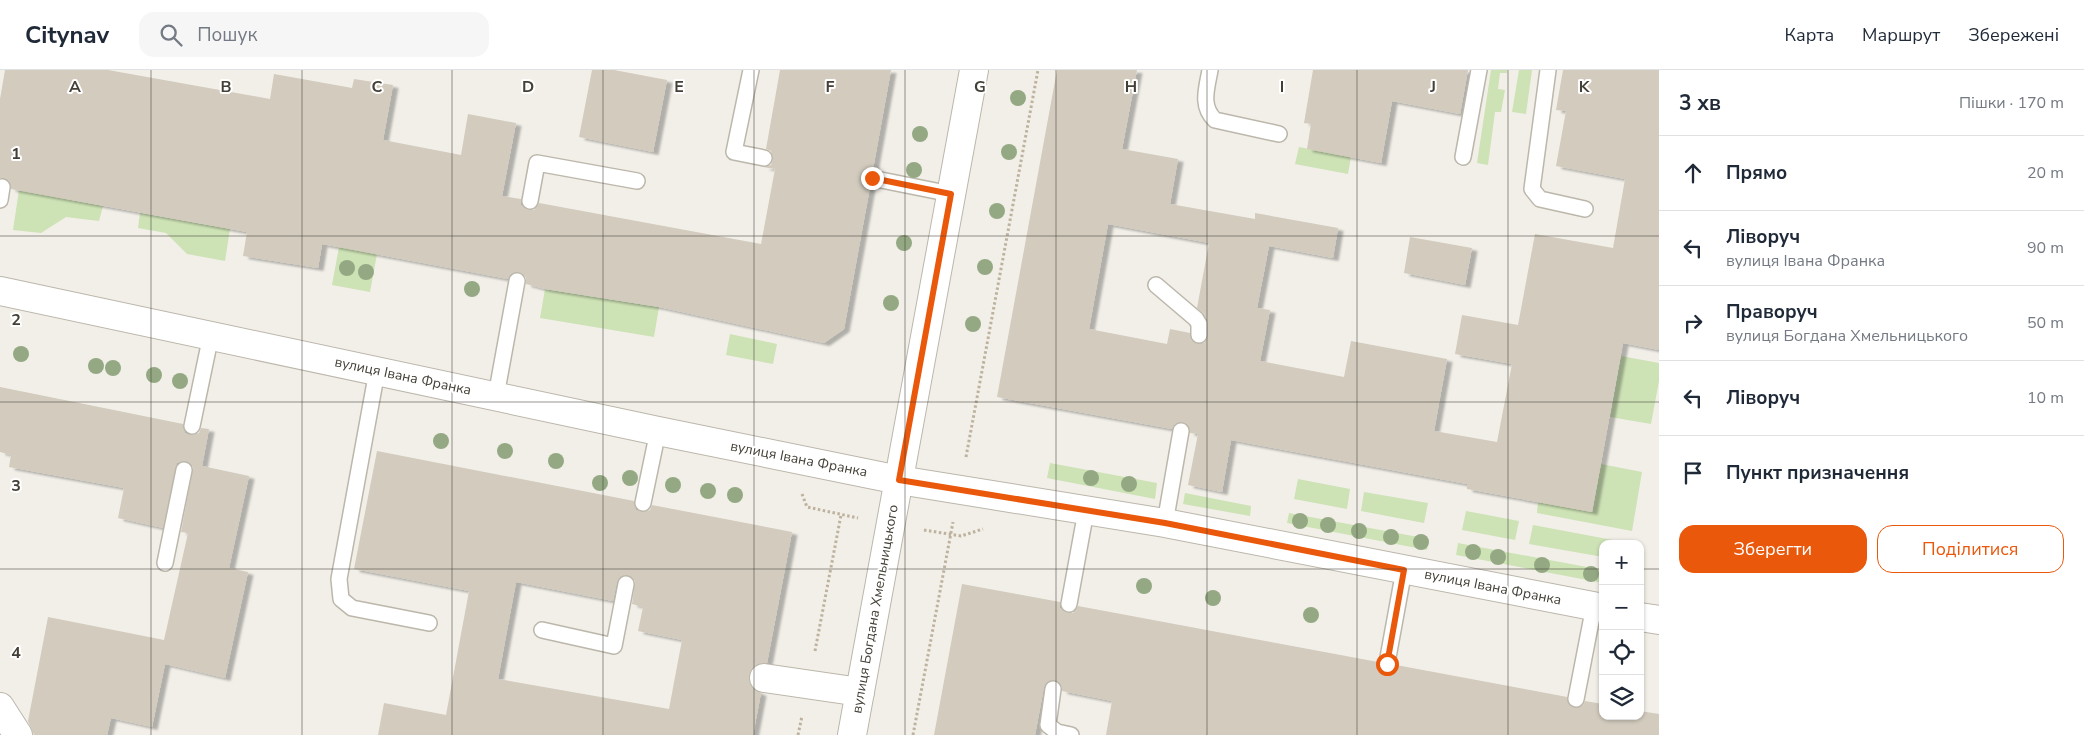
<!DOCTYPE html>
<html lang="uk">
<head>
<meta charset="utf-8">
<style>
  :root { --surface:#fff; --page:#f6f6f7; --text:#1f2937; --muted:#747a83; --line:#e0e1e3; --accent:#ea580c }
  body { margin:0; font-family:"Nunito Sans",sans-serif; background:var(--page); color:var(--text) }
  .controls { position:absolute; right:15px; bottom:15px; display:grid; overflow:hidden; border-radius:10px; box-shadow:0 1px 4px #0004 }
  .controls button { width:45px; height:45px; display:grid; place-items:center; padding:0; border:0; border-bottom:1px solid var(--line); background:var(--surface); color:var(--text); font:25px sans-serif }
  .stop { position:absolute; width:15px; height:15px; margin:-11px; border:4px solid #ea580c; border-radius:50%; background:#fff }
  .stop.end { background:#ea580c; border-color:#fff; box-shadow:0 1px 5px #0008 }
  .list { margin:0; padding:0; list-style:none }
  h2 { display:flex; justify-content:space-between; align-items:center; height:65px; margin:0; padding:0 20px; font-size:21px }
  h2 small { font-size:16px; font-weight:400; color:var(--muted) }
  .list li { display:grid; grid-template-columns:32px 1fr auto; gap:15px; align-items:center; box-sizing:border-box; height:75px; padding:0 20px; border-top:1px solid var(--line) }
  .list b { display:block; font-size:19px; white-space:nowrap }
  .list p { margin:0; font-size:16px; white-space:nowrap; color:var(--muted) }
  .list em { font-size:16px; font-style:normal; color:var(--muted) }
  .actions { display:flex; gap:10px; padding:15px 20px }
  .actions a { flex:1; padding:11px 0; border:1px solid var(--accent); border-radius:15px; text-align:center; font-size:18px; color:var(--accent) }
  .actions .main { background:var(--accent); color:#fff }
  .icon { flex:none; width:28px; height:28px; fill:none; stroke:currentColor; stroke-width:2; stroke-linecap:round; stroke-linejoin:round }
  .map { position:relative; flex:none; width:1659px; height:665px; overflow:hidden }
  header { display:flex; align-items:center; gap:30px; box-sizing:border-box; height:70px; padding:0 25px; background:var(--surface); border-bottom:1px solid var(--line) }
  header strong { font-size:24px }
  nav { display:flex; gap:28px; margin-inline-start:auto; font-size:18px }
  .search { width:350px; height:45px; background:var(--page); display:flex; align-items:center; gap:12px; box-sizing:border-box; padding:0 18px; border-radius:15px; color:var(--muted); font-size:19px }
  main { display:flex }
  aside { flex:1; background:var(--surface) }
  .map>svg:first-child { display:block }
</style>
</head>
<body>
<header>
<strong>Citynav</strong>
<div class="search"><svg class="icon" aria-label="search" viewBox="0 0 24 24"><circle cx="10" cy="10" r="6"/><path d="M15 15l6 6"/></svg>Пошук</div>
<nav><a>Карта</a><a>Маршрут</a><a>Збережені</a></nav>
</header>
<main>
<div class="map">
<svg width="1659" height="665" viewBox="0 0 1659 665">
  <defs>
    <filter id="shadow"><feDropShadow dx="5.5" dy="3" stdDeviation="1" flood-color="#0004"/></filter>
  </defs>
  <rect width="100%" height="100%" fill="#f2efe8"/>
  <path fill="#cde2b5" d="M 1491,0 L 1507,0 L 1507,3 L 1500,3 L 1498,19 L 1505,20 L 1501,42 L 1495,42 L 1488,95 L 1477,93 Z
    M 1519,0 L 1532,0 L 1526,44 L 1512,42 Z
    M 1299,77 L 1351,87 L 1348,104 L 1295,94 Z
    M 19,120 L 103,136 L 99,151 L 66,147 L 41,163 L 13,160 Z
    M 140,143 L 230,159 L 225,191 L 187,184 L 166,163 L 138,158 Z
    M 339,177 L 377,184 L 370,222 L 332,215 Z
    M 545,219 L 659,237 L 654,267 L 540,248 Z
    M 730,264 L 777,274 L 773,294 L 726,285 Z
    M 1621,286 L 1659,293 L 1659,311 L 1651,354 L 1610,347 Z
    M 1050,393 L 1157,413 L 1155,429 L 1047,408 Z
    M 1601,394 L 1642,402 L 1632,461 L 1537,443 L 1538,432 L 1592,442 Z
    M 1298,409 L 1350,419 L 1347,439 L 1294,429 Z
    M 1364,422 L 1428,433 L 1424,453 L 1361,441 Z
    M 1185,423 L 1251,436 L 1250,446 L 1183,434 Z
    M 1466,441 L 1519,451 L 1515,470 L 1462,460 Z
    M 1289,443 L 1429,469 L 1427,480 L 1287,453 Z
    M 1533,455 L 1618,471 L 1617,474 L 1603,474 L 1603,487 L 1529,474 Z
    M 1458,473 L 1603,500 L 1603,513 L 1456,485 Z"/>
  <path fill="#d2cbbe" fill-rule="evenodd" filter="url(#shadow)" d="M 5,0 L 108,0 L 270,29 L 274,4 L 352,18 L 354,9 L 393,15 L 383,70 L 461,85 L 468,44 L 516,53 L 502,126 L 521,129 L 521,135 L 528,140 L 534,140 L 539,133 L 761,174 L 775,99 L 763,97 L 771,95 L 773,89 L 771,81 L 766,79 L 780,0 L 891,0 L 873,99 L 864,101 L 862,107 L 864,115 L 870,117 L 844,259 L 824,273 L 659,237 L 545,219 L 526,214 L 526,207 L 518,202 L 510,205 L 508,209 L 322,174 L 318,198 L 243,186 L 247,162 L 11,119 L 8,110 L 0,108 L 0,29 Z
    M 592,0 L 614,0 L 667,10 L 653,82 L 579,67 Z
    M 1057,0 L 1137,0 L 1122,79 L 1178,89 L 1170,134 L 1255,149 L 1255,143 L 1338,158 L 1333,188 L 1269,176 L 1257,238 L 1270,240 L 1260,291 L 1344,307 L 1351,271 L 1447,289 L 1434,361 L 1497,372 L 1512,294 L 1455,284 L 1462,245 L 1518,255 L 1535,164 L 1613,178 L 1625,109 L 1556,96 L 1566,41 L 1556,40 L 1563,0 L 1659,0 L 1659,280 L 1623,273 L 1592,442 L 1467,419 L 1467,414 L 1231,370 L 1222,422 L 1188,415 L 1198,364 L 1190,363 L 1187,354 L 1177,352 L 1172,359 L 997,327 ZM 1108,154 L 1209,173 L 1197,238 L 1204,244 L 1208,254 L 1208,265 L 1204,273 L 1195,273 L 1191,269 L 1190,263 L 1170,259 L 1167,274 L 1089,259 Z
    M 1313,0 L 1468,0 L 1460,44 L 1392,31 L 1381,93 L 1307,79 L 1311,54 L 1304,53 Z
    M 1410,167 L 1472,178 L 1465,215 L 1404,203 Z
    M 0,317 L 183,354 L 185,363 L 191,365 L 199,363 L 201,358 L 209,359 L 202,396 L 249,406 L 229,498 L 248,502 L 225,608 L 165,594 L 152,657 L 111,648 L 107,665 L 34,665 L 28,651 L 48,547 L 164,570 L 188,463 L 181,462 L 193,397 L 185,391 L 177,393 L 175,398 L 163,458 L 118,448 L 124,418 L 9,397 L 11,385 L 0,382 Z
    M 377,381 L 634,431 L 636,440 L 642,442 L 650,440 L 652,435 L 792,462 L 767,593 L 758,594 L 752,598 L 749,605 L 750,614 L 754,620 L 761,623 L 753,665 L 378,665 L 384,633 L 446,645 L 469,521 L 354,499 ZM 623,505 L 632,507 L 635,511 L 632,534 L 643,537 L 638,561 L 682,570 L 669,639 L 498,609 L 516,512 L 613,531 L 617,512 Z
    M 962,514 L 1060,532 L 1060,538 L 1067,543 L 1073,543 L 1078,536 L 1378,592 L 1378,597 L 1385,602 L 1391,602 L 1396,595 L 1567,627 L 1570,636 L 1575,638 L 1583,635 L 1585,631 L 1603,634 L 1603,646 L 1640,646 L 1640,641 L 1659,644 L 1659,665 L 1106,665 L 1112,631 L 1062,621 L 1061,615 L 1054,610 L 1049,611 L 1044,617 L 1035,665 L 934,665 Z"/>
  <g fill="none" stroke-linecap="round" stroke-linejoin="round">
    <g stroke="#bcb7ab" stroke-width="18">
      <path id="service" d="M 751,0 L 734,82 L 764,88
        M 1210,0 C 1207,18 1200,36 1215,50 L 1279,64
        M 1548,0 L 1532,119 L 1540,129 L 1585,139
        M 1463,87 L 1479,0
        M 871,108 L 951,124
        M 0,130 L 2,117
        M 530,131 L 537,93 L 637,111
        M 1156,215 L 1196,249 L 1199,254 L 1199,265
        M 377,301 L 339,509 L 341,529 L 352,538 L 429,553
        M 496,326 L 517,211
        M 192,356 L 211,265
        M 643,433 L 658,361
        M 1165,453 L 1181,361
        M 165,493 L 184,400
        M 1069,534 L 1086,441
        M 542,560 L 614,576 L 626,514
        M 1387,593 L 1404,500
        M 1053,619 L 1048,655 L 1057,662 L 1071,665
        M 1576,629 L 1594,536"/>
    </g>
    <g stroke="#bcb7ab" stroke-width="30">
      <path id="minor" d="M 0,221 L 658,361 L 899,410 L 1165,453 L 1603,538
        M 1640,547 L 1659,550
        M 764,608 L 860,622
        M 0,637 L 18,665"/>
    </g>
    <g stroke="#bcb7ab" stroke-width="30">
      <path id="tertiary" d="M 852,665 L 974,0"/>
    </g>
    <path stroke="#bdb29e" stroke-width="3" stroke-dasharray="2.5 2.5" stroke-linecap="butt" d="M 966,387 L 1038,0
      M 802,424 L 807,437 L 858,448
      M 924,460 L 961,466 L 983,459
      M 815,581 L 841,445
      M 798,665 L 802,646
      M 913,665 L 953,452"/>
    <use href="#service" stroke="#fff" stroke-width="15"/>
    <use href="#minor" stroke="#fff" stroke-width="28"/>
    <use href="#tertiary" stroke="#fff" stroke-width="28"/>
  </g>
  <g fill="#94a983">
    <circle cx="1018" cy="28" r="8"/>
    <circle cx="920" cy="64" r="8"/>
    <circle cx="1009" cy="82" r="8"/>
    <circle cx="914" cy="100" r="8"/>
    <circle cx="997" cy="141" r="8"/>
    <circle cx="904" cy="173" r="8"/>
    <circle cx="985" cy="197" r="8"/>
    <circle cx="347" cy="198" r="8"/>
    <circle cx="366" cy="202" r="8"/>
    <circle cx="472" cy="219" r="8"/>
    <circle cx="891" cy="233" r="8"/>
    <circle cx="973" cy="254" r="8"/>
    <circle cx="21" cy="284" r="8"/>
    <circle cx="96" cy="296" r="8"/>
    <circle cx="113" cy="298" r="8"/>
    <circle cx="154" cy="305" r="8"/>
    <circle cx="180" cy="311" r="8"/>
    <circle cx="441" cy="371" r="8"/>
    <circle cx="505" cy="381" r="8"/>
    <circle cx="556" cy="391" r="8"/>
    <circle cx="630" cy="408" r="8"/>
    <circle cx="1091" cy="408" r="8"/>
    <circle cx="600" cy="413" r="8"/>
    <circle cx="1129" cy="414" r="8"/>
    <circle cx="673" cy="415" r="8"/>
    <circle cx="708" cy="421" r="8"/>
    <circle cx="735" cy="425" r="8"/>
    <circle cx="1300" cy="451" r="8"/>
    <circle cx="1328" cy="455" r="8"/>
    <circle cx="1359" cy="461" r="8"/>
    <circle cx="1391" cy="467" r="8"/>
    <circle cx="1421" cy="472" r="8"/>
    <circle cx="1473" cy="482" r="8"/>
    <circle cx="1498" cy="487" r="8"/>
    <circle cx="1542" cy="495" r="8"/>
    <circle cx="1591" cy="504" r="8"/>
    <circle cx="1144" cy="516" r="8"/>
    <circle cx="1213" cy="528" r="8"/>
    <circle cx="1311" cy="545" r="8"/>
  </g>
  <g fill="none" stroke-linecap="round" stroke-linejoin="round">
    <path stroke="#ea580c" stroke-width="6" d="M 872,108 L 951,124 L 899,410 L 1165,453 L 1404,500 L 1387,594"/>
  </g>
  <path fill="none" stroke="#444037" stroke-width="1" stroke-opacity="0.55" d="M 151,0 L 151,665M 302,0 L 302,665M 452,0 L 452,665M 603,0 L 603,665M 754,0 L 754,665M 905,0 L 905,665M 1056,0 L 1056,665M 1207,0 L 1207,665M 1357,0 L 1357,665M 1508,0 L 1508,665M 0,166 L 1659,166M 0,332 L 1659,332M 0,499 L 1603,499M 1640,499 L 1659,499"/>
  <g text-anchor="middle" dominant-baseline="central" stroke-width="4" stroke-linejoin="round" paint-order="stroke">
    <g font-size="14" fill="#444037" stroke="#fff">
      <text transform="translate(403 306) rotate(12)">вулиця Івана Франка</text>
      <text transform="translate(799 389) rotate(11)">вулиця Івана Франка</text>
      <text transform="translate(1493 517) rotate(11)">вулиця Івана Франка</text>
      <text transform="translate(875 539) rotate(-80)">вулиця Богдана Хмельницького</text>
    </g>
  </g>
  <g font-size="16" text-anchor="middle" font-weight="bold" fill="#444037" stroke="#fff" stroke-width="4" stroke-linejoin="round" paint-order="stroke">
    <text x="75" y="22">A</text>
    <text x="226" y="22">B</text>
    <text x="377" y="22">C</text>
    <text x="528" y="22">D</text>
    <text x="679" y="22">E</text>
    <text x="830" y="22">F</text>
    <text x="980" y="22">G</text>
    <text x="1131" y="22">H</text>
    <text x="1282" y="22">I</text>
    <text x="1433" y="22">J</text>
    <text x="1584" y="22">K</text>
    <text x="16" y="89">1</text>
    <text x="16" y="255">2</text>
    <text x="16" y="421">3</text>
    <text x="16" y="588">4</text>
  </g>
</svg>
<div class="controls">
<button>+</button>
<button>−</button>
<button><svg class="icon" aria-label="locate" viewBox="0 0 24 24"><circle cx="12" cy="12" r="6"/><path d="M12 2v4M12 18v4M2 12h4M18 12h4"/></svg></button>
<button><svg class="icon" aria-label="layers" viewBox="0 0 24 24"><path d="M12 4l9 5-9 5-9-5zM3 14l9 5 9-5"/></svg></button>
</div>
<div class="stop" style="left:1387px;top:594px"></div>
<div class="stop end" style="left:872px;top:108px"></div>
</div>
<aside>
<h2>3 хв<small>Пішки · 170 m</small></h2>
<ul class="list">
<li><svg class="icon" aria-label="ahead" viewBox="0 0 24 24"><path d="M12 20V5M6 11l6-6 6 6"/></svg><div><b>Прямо</b></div><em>20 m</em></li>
<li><svg class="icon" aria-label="left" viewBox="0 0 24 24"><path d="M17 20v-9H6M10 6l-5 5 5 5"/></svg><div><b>Ліворуч</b><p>вулиця Івана Франка</p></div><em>90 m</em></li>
<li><svg class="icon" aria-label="right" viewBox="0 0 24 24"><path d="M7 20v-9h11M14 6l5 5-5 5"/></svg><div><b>Праворуч</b><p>вулиця Богдана Хмельницького</p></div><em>50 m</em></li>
<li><svg class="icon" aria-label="left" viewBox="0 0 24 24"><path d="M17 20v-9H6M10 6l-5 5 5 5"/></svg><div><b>Ліворуч</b></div><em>10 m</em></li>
<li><svg class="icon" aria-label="arrive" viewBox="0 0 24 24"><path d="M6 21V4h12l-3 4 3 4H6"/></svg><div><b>Пункт призначення</b></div></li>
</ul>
<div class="actions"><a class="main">Зберегти</a><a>Поділитися</a></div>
</aside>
</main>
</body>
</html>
